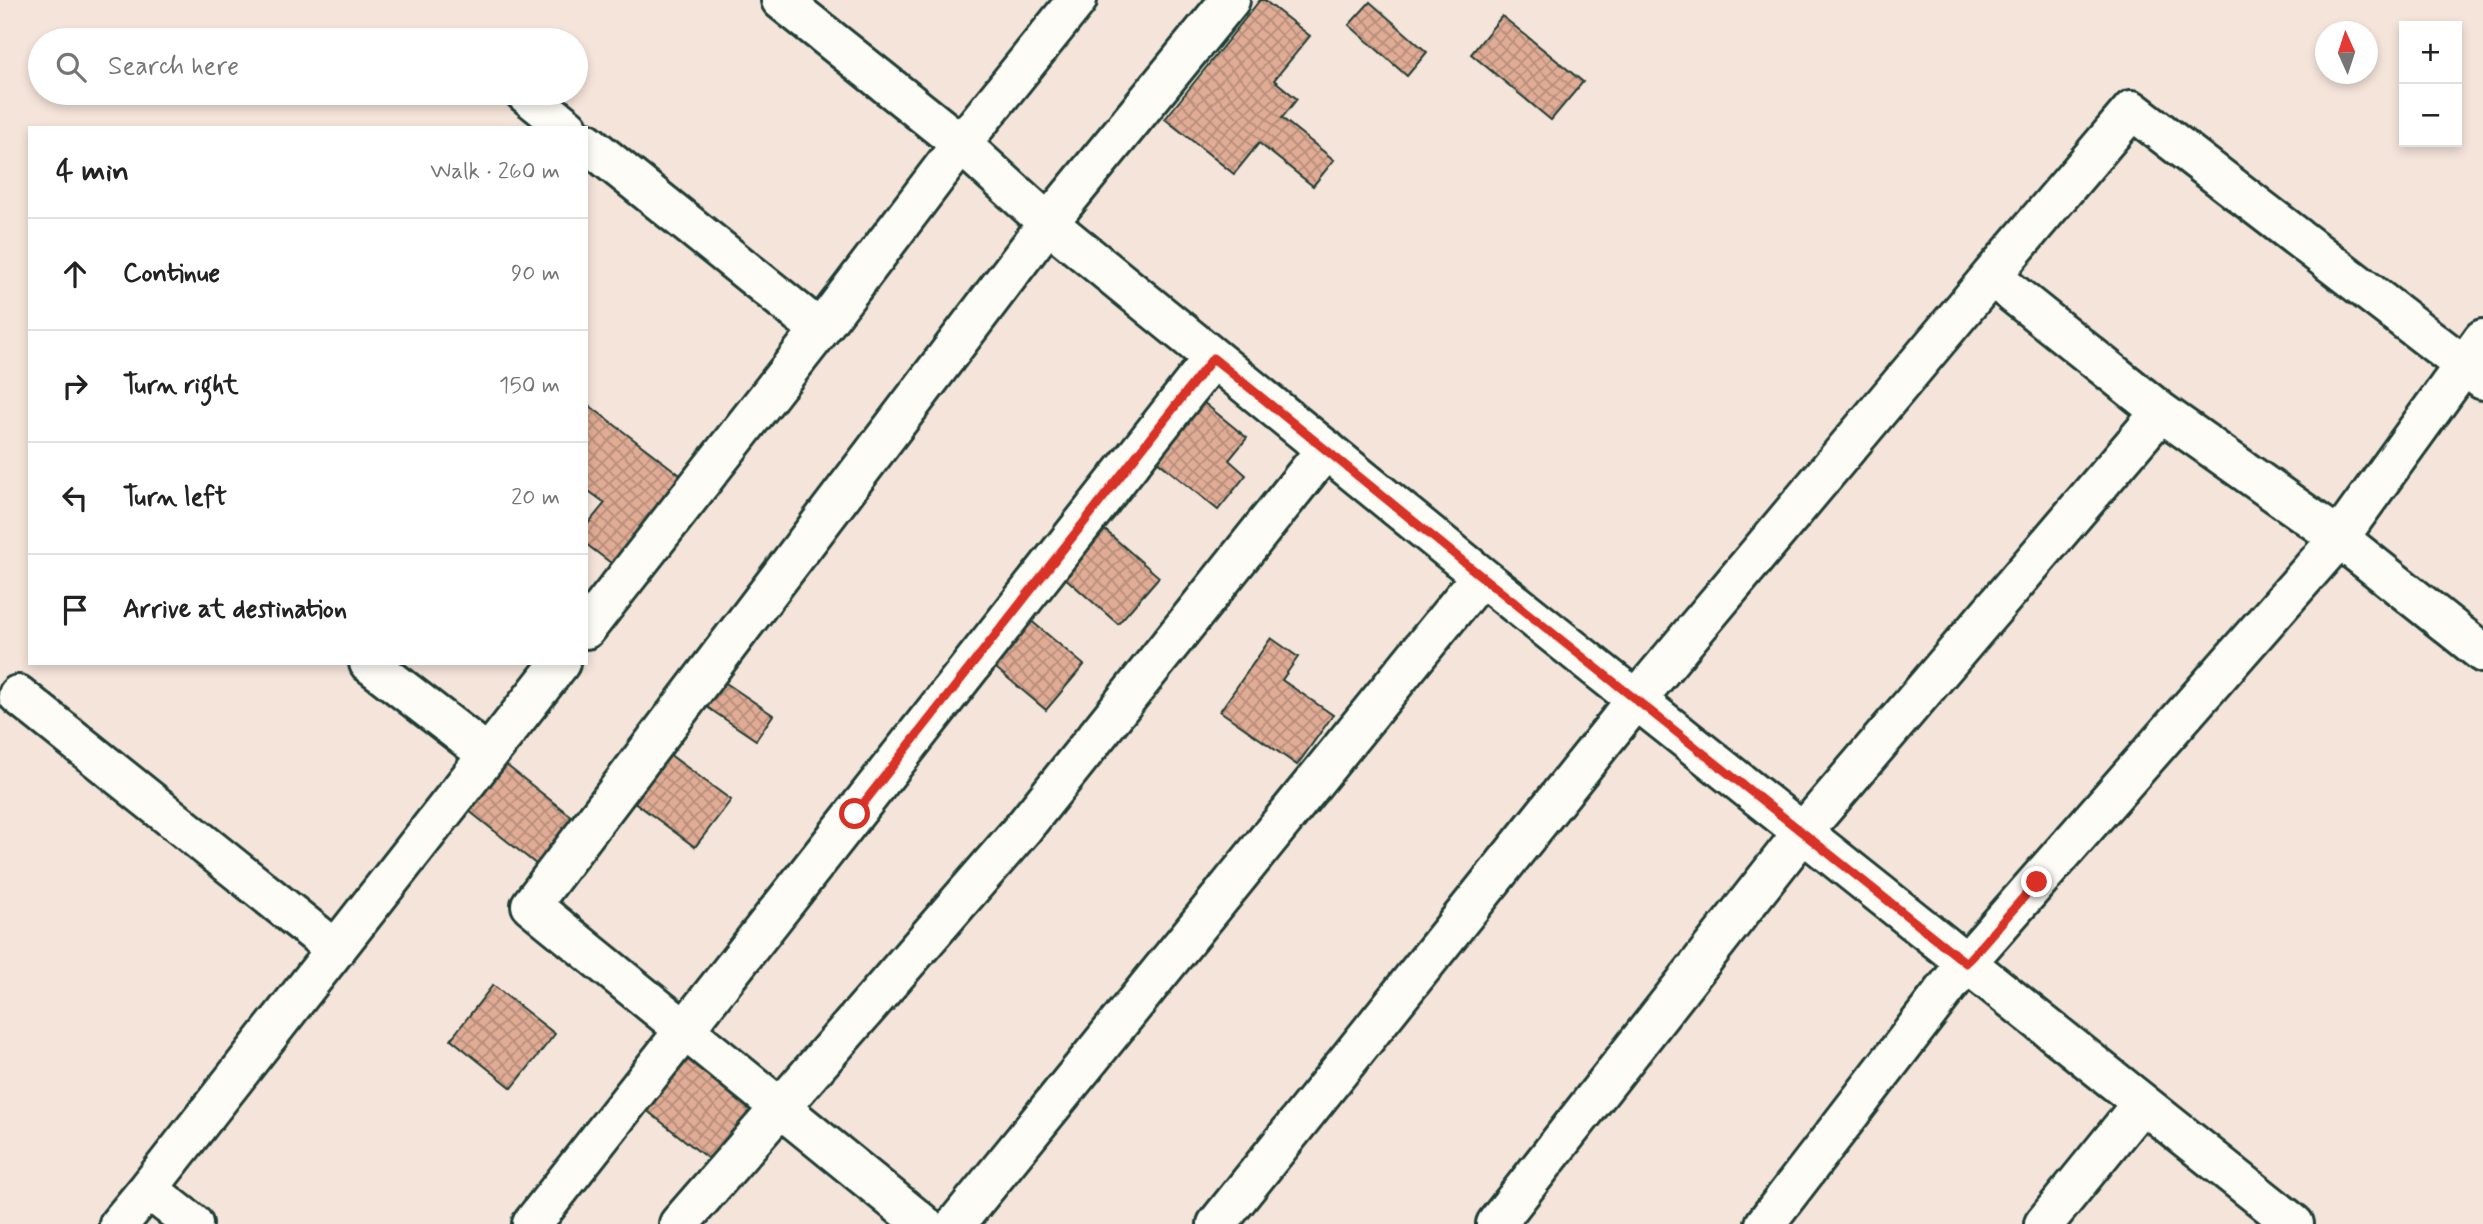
<!DOCTYPE html>
<html lang="en">
<head>
<meta charset="utf-8">
<style>
  :root { --surface:#fff; --page:#f2f2f2; --text:#222; --muted:#767676; --line:#e0e0e0 }
  body { margin:0; font-family:Mynerve,sans-serif; background:var(--page); color:var(--text) }
  .controls { position:absolute; right:21px; top:21px; display:grid; overflow:hidden; border-radius:0px; box-shadow:0 4px 10px #0003 }
  .controls button { width:63px; height:63px; display:grid; place-items:center; padding:0; border:0; border-bottom:2px solid var(--line); background:var(--surface); color:var(--text); font:35px sans-serif }
  .compass { position:absolute; left:2315px; top:21px; width:63px; height:63px; border-radius:50%; background:var(--surface); box-shadow:0 4px 10px #0003; rotate:357deg }
  .stop { position:absolute; width:21px; height:21px; margin:-16px; border:5px solid #d93025; border-radius:50%; background:#fff }
  .stop.end { background:#d93025; border-color:#fff; box-shadow:0 2px 7px #0008 }
  .list { margin:0; padding:0; list-style:none }
  h2 { display:flex; justify-content:space-between; align-items:center; height:91px; margin:0; padding:0 28px; font-size:30px }
  h2 small { font-size:23px; font-weight:400; color:var(--muted) }
  .list li { display:grid; grid-template-columns:46px 1fr auto; gap:21px; align-items:center; box-sizing:border-box; height:112px; padding:0 28px; border-top:2px solid var(--line) }
  .list b { display:block; font-size:26px; white-space:nowrap }
  .list em { font-size:23px; font-style:normal; color:var(--muted) }
  .icon { flex:none; width:38px; height:38px; fill:none; stroke:currentColor; stroke-width:2; stroke-linecap:round; stroke-linejoin:round }
  .map { position:relative; flex:none; width:2483px; height:1224px; overflow:hidden }
  .search { position:absolute; background:var(--surface); box-shadow:0 4px 10px #0003; left:28px; top:28px; width:560px; height:77px; display:flex; align-items:center; gap:18px; box-sizing:border-box; padding:0 24px; border-radius:38px; color:var(--muted); font-size:26px }
  .panel { position:absolute; background:var(--surface); box-shadow:0 4px 10px #0003; left:28px; top:126px; width:560px; height:539px; border-radius:0px }
  .map>svg:first-child { display:block }
</style>
</head>
<body>
<div class="map">
<svg width="2483" height="1224" viewBox="0 0 2483 1224">
  <defs>
    <pattern id="building-cross-hatch" width="8" height="8" patternUnits="userSpaceOnUse" patternTransform="scale(1.75)"><rect width="8" height="8" fill="#e1ac95"/><path d="M0 0l8 8M0 8l8-8" fill="none" stroke="#b68d7a"/></pattern>
  </defs>
  <rect width="100%" height="100%" fill="#f5e4da"/>
  <filter id="ink" filterUnits="userSpaceOnUse"><feTurbulence type="fractalNoise" baseFrequency=".0143" numOctaves="2"/><feDisplacementMap in="SourceGraphic" scale="14" xChannelSelector="R" yChannelSelector="G"/><feConvolveMatrix kernelMatrix="1 2 1 2 8 2 1 2 1" color-interpolation-filters="sRGB"/></filter>
  <g filter="url(#ink)">
    <path fill="url(#building-cross-hatch)" stroke="#1f3d34" stroke-width="2" d="M 1260,0 L 1264,0 L 1310,36 L 1274,80 L 1297,99 L 1282,118 L 1334,160 L 1313,186 L 1259,143 L 1234,174 L 1165,119 Z
      M 1370,2 L 1427,52 L 1407,76 L 1349,25 Z
      M 1502,16 L 1583,82 L 1551,120 L 1471,54 Z
      M 1203,402 L 1247,438 L 1229,460 L 1246,475 L 1218,510 L 1156,460 Z
      M 586,403 L 688,481 L 619,569 L 586,544 L 586,526 L 605,503 L 586,489 Z
      M 1105,530 L 1159,577 L 1118,624 L 1064,577 Z
      M 1029,619 L 1084,665 L 1046,710 L 991,664 Z
      M 1271,638 L 1298,657 L 1282,680 L 1333,715 L 1297,765 L 1220,711 Z
      M 720,679 L 773,715 L 756,740 L 704,705 Z
      M 669,754 L 731,800 L 695,847 L 633,801 Z
      M 505,764 L 578,822 L 541,868 L 468,810 Z
      M 493,985 L 555,1034 L 512,1088 L 451,1039 Z
      M 693,1047 L 759,1100 L 711,1161 L 645,1109 Z"/>
    <g fill="none" stroke-linecap="round" stroke-linejoin="round">
      <g stroke="#1f3d34" stroke-width="44">
        <path id="street" d="M 781,0 L 961,144 L 1077,0
          M 525,93 L 568,128
          M 586,142 L 820,330
          M 1991,276 L 2132,110 L 2483,380
          M 586,629 L 820,330 L 961,144 L 1048,223 L 1230,0
          M 369,663 L 488,755
          M 18,695 L 335,949
          M 148,1189 L 560,663
          M 119,1224 L 148,1189 L 193,1224
          M 532,1224 L 1213,358
          M 679,1224 L 1024,827 L 1326,449
          M 923,1224 L 531,905 L 1048,223 L 1481,576 L 2294,1224
          M 956,1224 L 1481,576
          M 1217,1224 L 1636,700 L 1991,276 L 2161,412 L 2339,538 L 2483,653
          M 1496,1224 L 1803,832 L 2161,412
          M 1765,1224 L 1966,963 L 2339,538 L 2483,339
          M 2044,1224 L 2142,1103"/>
      </g>
      <use href="#street" stroke="#fdfcf7" stroke-width="38"/>
    </g>
  </g>
  <g fill="none" stroke-linecap="round" stroke-linejoin="round" filter="url(#ink)">
    <path stroke="#d93025" stroke-width="9" d="M 855,814 L 1213,358 L 1481,576 L 1966,963 L 2037,882"/>
  </g>
</svg>
<div class="controls">
<button>+</button>
<button>−</button>
</div>
<svg class="compass" viewBox="-18 -18 36 36"><path d="M0-13l5 13h-10z" fill="#e53935"/><path d="M0 13l5-13h-10z" fill="#767676"/></svg>
<div class="stop" style="left:855px;top:814px"></div>
<div class="stop end" style="left:2037px;top:882px"></div>
<div class="search"><svg class="icon" aria-label="search" viewBox="0 0 24 24"><circle cx="10" cy="10" r="6"/><path d="M15 15l6 6"/></svg>Search here</div>
<section class="panel">
<h2>4 min<small>Walk · 260 m</small></h2>
<ul class="list">
<li><svg class="icon" aria-label="ahead" viewBox="0 0 24 24"><path d="M12 20V5M6 11l6-6 6 6"/></svg><div><b>Continue</b></div><em>90 m</em></li>
<li><svg class="icon" aria-label="right" viewBox="0 0 24 24"><path d="M7 20v-9h11M14 6l5 5-5 5"/></svg><div><b>Turn right</b></div><em>150 m</em></li>
<li><svg class="icon" aria-label="left" viewBox="0 0 24 24"><path d="M17 20v-9H6M10 6l-5 5 5 5"/></svg><div><b>Turn left</b></div><em>20 m</em></li>
<li><svg class="icon" aria-label="arrive" viewBox="0 0 24 24"><path d="M6 21V4h12l-3 4 3 4H6"/></svg><div><b>Arrive at destination</b></div></li>
</ul>
</section>
</div>
</body>
</html>
